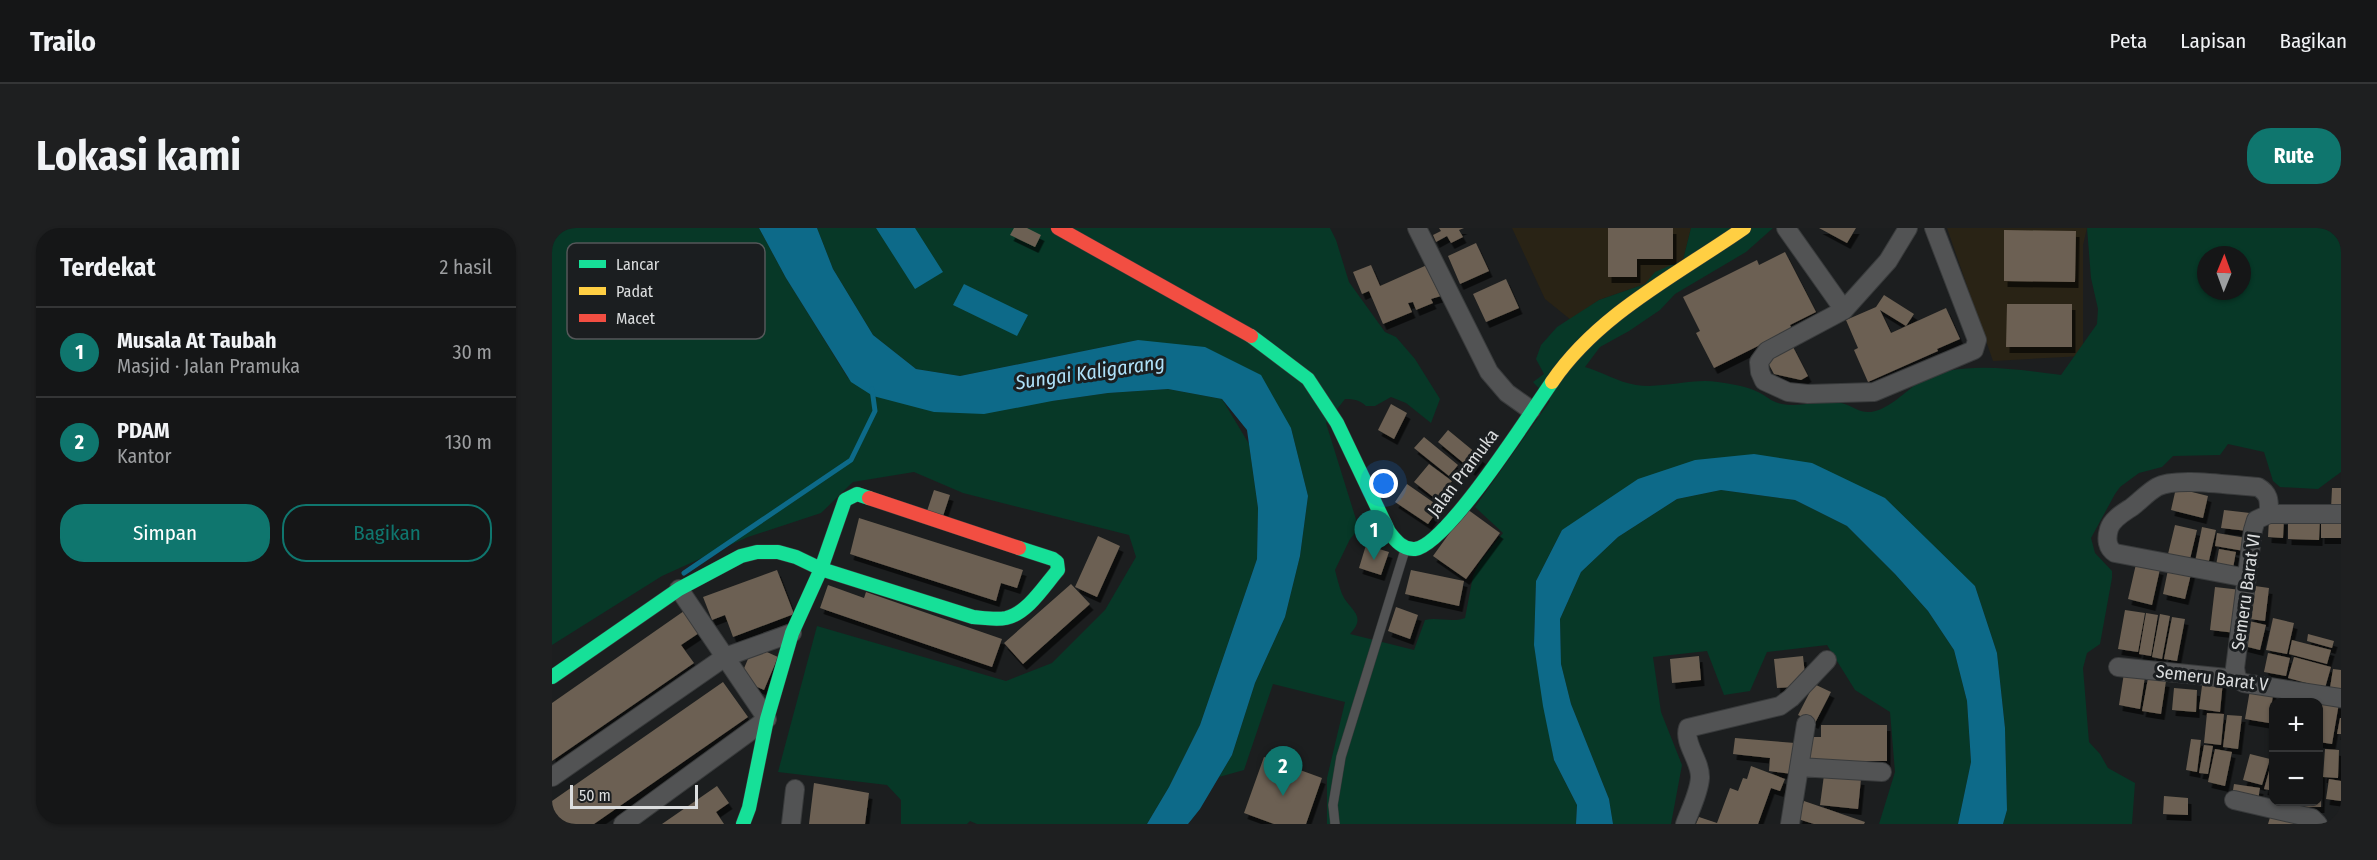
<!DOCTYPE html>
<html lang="id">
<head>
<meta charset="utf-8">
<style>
  :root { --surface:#151617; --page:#1e1f20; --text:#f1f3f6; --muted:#9d9fa1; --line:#343536; --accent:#0f766e }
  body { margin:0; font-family:"Fira Sans Condensed",sans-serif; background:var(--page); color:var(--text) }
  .controls { position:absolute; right:18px; bottom:18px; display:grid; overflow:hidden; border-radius:12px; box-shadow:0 2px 4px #0004 }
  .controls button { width:54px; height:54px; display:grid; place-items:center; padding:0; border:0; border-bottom:2px solid var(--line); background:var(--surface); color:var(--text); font:30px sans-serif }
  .compass { position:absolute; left:1645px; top:18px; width:54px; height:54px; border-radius:50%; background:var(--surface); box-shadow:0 2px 4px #0004; rotate:1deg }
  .scale { position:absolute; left:18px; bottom:15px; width:128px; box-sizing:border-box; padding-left:6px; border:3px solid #dbddde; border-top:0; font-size:16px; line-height:21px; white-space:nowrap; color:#dbddde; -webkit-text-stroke:4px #1b1e20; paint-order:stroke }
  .you { position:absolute; left:832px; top:256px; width:21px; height:21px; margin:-15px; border:4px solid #fff; border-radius:50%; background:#1a73e8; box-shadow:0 0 0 9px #1a73e833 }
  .badge { display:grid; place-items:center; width:39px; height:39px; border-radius:50%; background:var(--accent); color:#fff; font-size:20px; font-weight:700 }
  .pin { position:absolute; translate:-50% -50px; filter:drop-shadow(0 2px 3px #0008) }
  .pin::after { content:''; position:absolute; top:32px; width:21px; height:18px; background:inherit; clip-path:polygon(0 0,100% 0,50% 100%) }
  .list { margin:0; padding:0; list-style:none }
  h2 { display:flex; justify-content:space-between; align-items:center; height:78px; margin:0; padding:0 24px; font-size:26px }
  h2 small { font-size:20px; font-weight:400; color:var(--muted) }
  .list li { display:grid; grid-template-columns:39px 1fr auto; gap:18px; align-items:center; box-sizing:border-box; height:90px; padding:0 24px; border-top:2px solid var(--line) }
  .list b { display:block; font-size:22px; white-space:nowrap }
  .list p { margin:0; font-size:20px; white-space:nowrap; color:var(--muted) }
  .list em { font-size:20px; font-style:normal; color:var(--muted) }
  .actions { display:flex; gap:12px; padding:18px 24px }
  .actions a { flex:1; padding:14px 0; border:2px solid var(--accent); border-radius:24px; text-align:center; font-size:21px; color:var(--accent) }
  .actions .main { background:var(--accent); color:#fff }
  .map { position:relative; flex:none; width:1789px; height:596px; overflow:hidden; border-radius:24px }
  header { display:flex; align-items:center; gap:36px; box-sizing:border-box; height:84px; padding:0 30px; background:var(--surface); border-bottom:2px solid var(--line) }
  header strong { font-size:28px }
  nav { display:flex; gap:33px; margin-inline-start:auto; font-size:21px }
  .intro { display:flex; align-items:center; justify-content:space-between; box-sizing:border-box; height:144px; padding:0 36px }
  h1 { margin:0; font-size:42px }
  .button { padding:15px 27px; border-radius:24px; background:var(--accent); color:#fff; font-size:21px; font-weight:700 }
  main { display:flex; gap:36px; padding:0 36px }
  aside { flex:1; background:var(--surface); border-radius:24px; box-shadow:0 2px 4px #0004 }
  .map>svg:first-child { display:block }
</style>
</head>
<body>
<header>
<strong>Trailo</strong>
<nav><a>Peta</a><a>Lapisan</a><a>Bagikan</a></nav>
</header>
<div class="intro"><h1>Lokasi kami</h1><a class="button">Rute</a></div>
<main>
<aside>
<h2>Terdekat<small>2 hasil</small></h2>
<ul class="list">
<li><span class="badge">1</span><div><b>Musala At Taubah</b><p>Masjid · Jalan Pramuka</p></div><em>30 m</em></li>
<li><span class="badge">2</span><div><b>PDAM</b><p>Kantor</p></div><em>130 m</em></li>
</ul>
<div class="actions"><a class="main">Simpan</a><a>Bagikan</a></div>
</aside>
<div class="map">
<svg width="1789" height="596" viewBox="0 0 1789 596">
  <defs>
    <filter id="shadow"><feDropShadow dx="3.5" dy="6" stdDeviation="0" flood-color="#0009"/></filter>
  </defs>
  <rect width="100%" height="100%" fill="#1c1e1f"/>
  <path fill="#292315" d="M 960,0 L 1139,0 L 1131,32 L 1093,56 L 1047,72 L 1019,92 L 993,71 Z
    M 1395,0 L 1535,0 L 1531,17 L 1531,128 L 1441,133 Z"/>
  <path fill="#073827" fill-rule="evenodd" d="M 0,0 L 207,0 L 234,50 L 296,150 L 500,173 L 556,165 L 616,161 L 670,171 L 697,216 L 706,280 L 705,331 L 648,497 L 617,559 L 595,596 L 425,596 L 418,593 L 415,596 L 349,596 L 349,572 L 335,557 L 226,544 L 265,398 L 454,453 L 500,435 L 553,382 L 584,329 L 577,307 L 411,265 L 362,244 L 301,254 L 269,285 L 196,309 L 110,348 L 0,417 Z
    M 265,0 L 778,0 L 784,12 L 797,54 L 833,104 L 844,109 L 863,131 L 888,171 L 879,195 L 854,175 L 839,169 L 823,178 L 814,178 C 808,172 802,171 793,171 L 774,195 L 807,301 L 798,311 L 783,342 C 785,350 787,358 790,366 C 797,382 816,387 798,406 L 862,422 L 873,392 C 886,389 900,395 913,390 L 921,348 L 928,334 L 951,305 L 923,279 L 998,173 L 981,154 L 992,146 L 984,131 L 989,117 L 1005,99 L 1047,72 L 1093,56 L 1103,44 L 1131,32 L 1139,0 L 1221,0 L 1194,24 L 1123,66 L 1108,82 L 1077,103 L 1048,119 L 1033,139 C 1050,144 1066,154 1084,157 C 1111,161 1139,150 1166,154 C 1178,156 1195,158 1206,164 C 1215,168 1219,174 1230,176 C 1249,180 1269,171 1289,175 C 1300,177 1306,185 1319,184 C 1338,181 1353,163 1369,153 C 1407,131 1467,142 1509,147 L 1545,96 L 1546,81 L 1539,50 L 1535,0 L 1789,0 L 1789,244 L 1766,261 L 1728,259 L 1721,253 L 1712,224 L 1676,216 L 1668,227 L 1621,228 L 1610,239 L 1587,245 L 1568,259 L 1563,266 L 1539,310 L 1543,325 L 1560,343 L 1560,350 L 1548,416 L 1535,425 L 1531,440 L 1537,514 L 1548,526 L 1556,540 L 1583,555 L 1580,596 L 1451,596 L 1455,582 L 1453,500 L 1445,425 L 1423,358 L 1202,226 L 1010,302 L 984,353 L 982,417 L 1002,532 L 1025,577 L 1024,596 L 775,596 L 775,550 L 793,474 L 721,456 L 692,542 L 667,549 L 680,527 L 703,455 L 733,389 L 748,328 L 756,268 L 739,200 L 586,112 L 408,148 L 364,141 L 321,107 L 281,41 ZM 1654,27 L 1690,27 L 1690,63 L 1654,63 Z
    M 1169,262 L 1243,272 L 1295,298 L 1343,346 L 1376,383 L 1402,422 L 1415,473 L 1419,534 L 1406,596 L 1327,596 L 1343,544 L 1338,484 L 1303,462 L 1275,417 L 1215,424 L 1198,463 L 1172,467 L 1155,423 L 1101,429 L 1109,484 L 1130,537 L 1119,596 L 1061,596 L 1057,571 L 1019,476 L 1009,436 L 1008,391 L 1029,344 L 1066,309 L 1125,271 Z"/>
  <path fill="#0d6a89" d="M 207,0 L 265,0 L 281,41 L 321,107 L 364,141 L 408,148 L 586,112 L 653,119 L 709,147 L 739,200 L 756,268 L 748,328 L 733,389 L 703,455 L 680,527 L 648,581 L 636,596 L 595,596 L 617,559 L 648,497 L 705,331 L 706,280 L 695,202 L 670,171 L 616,161 L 556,165 L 500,173 L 432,186 L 382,184 L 321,168 L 299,154 L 234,50 Z
    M 324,0 L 363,0 L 391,44 L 363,61 Z
    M 412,56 L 476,87 L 465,108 L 401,77 Z
    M 1202,226 L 1260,235 L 1333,270 L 1423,358 L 1445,425 L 1453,500 L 1455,582 L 1451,596 L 1406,596 L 1419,534 L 1415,473 L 1402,422 L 1376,383 L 1343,346 L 1295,298 L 1243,272 L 1169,262 L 1125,271 L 1066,309 L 1029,344 L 1008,391 L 1009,436 L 1019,476 L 1057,571 L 1061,596 L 1024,596 L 1025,577 L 1002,532 L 991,478 L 982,417 L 984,353 L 1010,302 L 1086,251 L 1143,232 Z"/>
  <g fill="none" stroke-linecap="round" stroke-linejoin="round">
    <path stroke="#0d6a89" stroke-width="5" d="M 132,345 L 299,232 L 323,183 L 320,161"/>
  </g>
  <path fill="#6c6052" filter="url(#shadow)" d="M 462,0 L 475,0 L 489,7 L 483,19 L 458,7 Z
    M 887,0 L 912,0 L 907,2 L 911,9 L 899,15 L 895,8 L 884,14 L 881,7 L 889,3 Z
    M 1056,0 L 1121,0 L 1121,31 L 1085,31 L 1085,49 L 1056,49 Z
    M 1267,0 L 1304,0 L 1295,15 Z
    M 1452,2 L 1524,3 L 1523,54 L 1452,53 Z
    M 924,15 L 937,43 L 908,56 L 896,28 Z
    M 1233,24 L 1264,84 L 1238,97 L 1240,101 L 1162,140 L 1144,105 L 1148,103 L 1131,69 L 1205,32 L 1207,37 Z
    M 819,37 L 828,58 L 875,37 L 889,68 L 879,71 L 881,75 L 864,82 L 861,74 L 856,75 L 860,84 L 831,96 L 817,63 L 810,66 L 801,44 Z
    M 954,51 L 967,80 L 934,94 L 921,66 Z
    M 1332,67 L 1362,86 L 1354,98 L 1328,82 L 1339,105 L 1394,80 L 1408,111 L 1385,121 L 1386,123 L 1316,154 L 1302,122 L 1306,120 L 1294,92 L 1324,79 Z
    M 1455,76 L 1520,76 L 1520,119 L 1454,119 Z
    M 1240,117 L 1256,148 L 1249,152 L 1222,146 L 1214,131 Z
    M 839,176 L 855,185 L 842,211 L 826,202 Z
    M 896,202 L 930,230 L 920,242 L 886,214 Z
    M 872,209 L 906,237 L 897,248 L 862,220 Z
    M 877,236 L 900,253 L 885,272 L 862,254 Z
    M 855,256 L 888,279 L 876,296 L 843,274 Z
    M 1624,260 L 1656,268 L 1651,290 L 1619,282 Z
    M 1780,260 L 1789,260 L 1789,282 L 1779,281 Z
    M 382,262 L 398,267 L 391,288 L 375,283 Z
    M 915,281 L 948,305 L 914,351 L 881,328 Z
    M 1672,282 L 1698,285 L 1696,303 L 1669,300 Z
    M 1736,289 L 1768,290 L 1767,312 L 1736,311 Z
    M 307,290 L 471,342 L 465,360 L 449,355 L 444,373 L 298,326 Z
    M 1717,291 L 1732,291 L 1731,310 L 1716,309 Z
    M 1769,292 L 1789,292 L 1789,310 L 1769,310 Z
    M 1623,297 L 1645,302 L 1638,331 L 1616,326 Z
    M 1650,299 L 1664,302 L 1656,337 L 1643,334 Z
    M 1665,305 L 1694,310 L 1692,323 L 1663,318 Z
    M 546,308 L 568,318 L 545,369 L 523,359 Z
    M 814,317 L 837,324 L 829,347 L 807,340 Z
    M 1667,321 L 1684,324 L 1681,340 L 1664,337 Z
    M 1584,336 L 1608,341 L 1600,377 L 1576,371 Z
    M 1617,337 L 1640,342 L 1633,371 L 1611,366 Z
    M 225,342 L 242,386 L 181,409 L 173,387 L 160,392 L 151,369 Z
    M 859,342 L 912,353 L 907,378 L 853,366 Z
    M 519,356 L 538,376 L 471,436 L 452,415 Z
    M 276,357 L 312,370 L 314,364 L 450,411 L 440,439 L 268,380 Z
    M 1703,358 L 1717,360 L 1713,393 L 1698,391 Z
    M 1663,359 L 1689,362 L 1684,405 L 1658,402 Z
    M 844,379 L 866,387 L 858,411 L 836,403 Z
    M 1573,382 L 1593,385 L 1586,424 L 1566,421 Z
    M 132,383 L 147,405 L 129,417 L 142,435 L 0,533 L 0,475 Z
    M 1594,385 L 1606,387 L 1599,428 L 1587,426 Z
    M 1608,386 L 1618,388 L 1610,431 L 1600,429 Z
    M 1620,389 L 1633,391 L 1625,433 L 1612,431 Z
    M 1721,390 L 1742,395 L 1735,426 L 1714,422 Z
    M 1697,393 L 1714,397 L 1708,422 L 1692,418 Z
    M 1756,406 L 1782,413 L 1780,420 L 1755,413 Z
    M 1740,412 L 1779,422 L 1775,436 L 1737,426 Z
    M 206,420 L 226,429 L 212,462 L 192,453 L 190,445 L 199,424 Z
    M 1716,425 L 1738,430 L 1734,448 L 1712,444 Z
    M 1147,428 L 1149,452 L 1120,455 L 1118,431 Z
    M 1251,428 L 1253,447 L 1242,459 L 1225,460 L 1222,431 Z
    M 1742,429 L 1779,439 L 1773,460 L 1736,450 Z
    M 1781,441 L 1789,442 L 1789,468 L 1777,466 Z
    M 1572,445 L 1593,449 L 1588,481 L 1567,477 Z
    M 1596,450 L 1614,453 L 1609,486 L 1590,483 Z
    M 1651,450 L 1671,453 L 1668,484 L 1647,481 Z
    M 171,454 L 196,489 L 42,596 L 0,596 L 0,573 Z
    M 1262,456 L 1279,464 L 1263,495 L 1246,487 Z
    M 1699,456 L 1722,460 L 1717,495 L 1693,491 Z
    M 1622,460 L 1645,462 L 1644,484 L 1620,482 Z
    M 1767,473 L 1787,475 L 1780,516 L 1767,514 Z
    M 1655,485 L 1672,486 L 1669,517 L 1652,515 Z
    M 1675,487 L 1690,488 L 1686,521 L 1671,519 Z
    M 1788,490 L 1789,490 L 1789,506 L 1785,506 Z
    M 1269,497 L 1335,497 L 1335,533 L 1249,533 L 1258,509 L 1269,509 Z
    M 1183,510 L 1243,515 L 1240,546 L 1217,543 L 1218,530 L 1181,526 Z
    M 1639,511 L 1649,512 L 1645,544 L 1634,542 Z
    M 1652,517 L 1661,518 L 1656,546 L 1647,545 Z
    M 1663,521 L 1680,524 L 1673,558 L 1656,554 Z
    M 1773,521 L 1787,522 L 1786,550 L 1771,549 Z
    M 1698,526 L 1718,531 L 1710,557 L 1691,552 Z
    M 712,529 L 770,550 L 754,596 L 722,596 L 692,585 Z
    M 1721,529 L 1722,529 L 1722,563 L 1712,561 Z
    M 1199,538 L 1233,551 L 1228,563 L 1219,560 L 1206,596 L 1144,596 L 1147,589 L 1165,595 L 1178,560 L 1186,563 L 1191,550 L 1195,551 Z
    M 1767,539 L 1770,539 L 1769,579 L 1748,579 L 1748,574 L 1767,573 Z
    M 1272,547 L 1309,551 L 1306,581 L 1268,577 Z
    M 1777,551 L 1789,553 L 1789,573 L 1774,571 Z
    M 262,555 L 317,565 L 313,596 L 257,596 Z
    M 1682,556 L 1708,560 L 1706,572 L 1680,568 Z
    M 165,558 L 177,575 L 164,584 L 172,596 L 110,596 Z
    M 1612,568 L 1636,570 L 1636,587 L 1611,586 Z
    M 1252,573 L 1313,594 L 1312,596 L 1262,596 L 1246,591 Z
    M 1720,583 L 1744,591 L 1742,596 L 1716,596 Z"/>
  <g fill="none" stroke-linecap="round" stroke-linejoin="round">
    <g stroke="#393b3c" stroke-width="10">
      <path id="lane" d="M 783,596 L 781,577 L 789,529 L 853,322"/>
    </g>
    <g stroke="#393b3c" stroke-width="20">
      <path id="street" d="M 865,0 L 937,144 L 955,165 L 979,182
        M 1234,0 L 1292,82 L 1336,33 L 1356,0
        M 1292,82 L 1215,123 L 1207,134 L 1208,144 L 1212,153 L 1236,164 L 1256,166 L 1322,164 L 1422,122 L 1425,112 L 1382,0
        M 1695,350 L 1563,325 C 1555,320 1554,311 1557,301 C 1560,291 1571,285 1580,279 C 1588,273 1596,264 1605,259 C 1624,248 1682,258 1706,259 C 1718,266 1717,273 1717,286
        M 1566,439 L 1685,451 L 1692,455 L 1789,470
        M 1685,451 L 1683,440 L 1701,302 L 1704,292 L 1717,286 L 1789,286
        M 1247,539 L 1330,544
        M 0,549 L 173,429 L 240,405
        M 1682,572 L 1760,590 L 1766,596
        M 71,596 L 215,491 L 127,361
        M 239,596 L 243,561
        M 1133,596 C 1138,582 1147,565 1148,550 C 1149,533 1131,515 1136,500 L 1228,478 L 1239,470 L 1275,432
        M 1238,596 L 1254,496"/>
    </g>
    <g stroke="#393b3c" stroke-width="15">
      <path id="fast" d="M 699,108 L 756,151 L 785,195 L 837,304 C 843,312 851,322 863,321 C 895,317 979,184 1000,154
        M 0,449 L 127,361 L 189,328 L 205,324 L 226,324 L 244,329 L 269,341 L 421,389 C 432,390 444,392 454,390 C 476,385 492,358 506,342 L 505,334 L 501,331 L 467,320
        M 191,596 L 197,580 L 215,491 L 240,405 L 269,341 L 293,272 L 305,266 L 317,270"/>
    </g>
    <g stroke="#393b3c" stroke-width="15">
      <path id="slow" d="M 1000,154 C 1046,86 1126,46 1192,0"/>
    </g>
    <g stroke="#393b3c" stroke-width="15">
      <path id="jam" d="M 506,0 L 699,108
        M 317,270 L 467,320"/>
    </g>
    <use href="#lane" stroke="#525354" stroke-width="9"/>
    <use href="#street" stroke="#525354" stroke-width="18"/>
    <use href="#fast" stroke="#16e098" stroke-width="14"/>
    <use href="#slow" stroke="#ffcf43" stroke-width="14"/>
    <use href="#jam" stroke="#f24e42" stroke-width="14"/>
  </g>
  <g text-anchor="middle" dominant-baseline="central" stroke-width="6" stroke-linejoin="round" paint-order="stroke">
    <g font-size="18" fill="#dbddde" stroke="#1b1e20">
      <text transform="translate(911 245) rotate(-53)">Jalan Pramuka</text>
      <text transform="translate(1694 364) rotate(-82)">Semeru Barat VI</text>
      <text transform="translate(1660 450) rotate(7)">Semeru Barat V</text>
    </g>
    <g font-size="20" font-style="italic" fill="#afe1f9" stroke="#1b1e20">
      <text transform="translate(538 144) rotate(-8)">Sungai Kaligarang</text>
    </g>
  </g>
  <rect x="15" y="15" width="198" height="96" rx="9" fill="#1b1e20" stroke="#555759" stroke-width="1.5"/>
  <rect x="27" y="32" width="27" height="8" fill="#16e098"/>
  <rect x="27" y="59" width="27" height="8" fill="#ffcf43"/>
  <rect x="27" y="86" width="27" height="8" fill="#f24e42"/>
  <g font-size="16" fill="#dbddde">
    <text x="64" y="42">Lancar</text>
    <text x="64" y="69">Padat</text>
    <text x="64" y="96">Macet</text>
  </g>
</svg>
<div class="controls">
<button>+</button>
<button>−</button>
</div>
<svg class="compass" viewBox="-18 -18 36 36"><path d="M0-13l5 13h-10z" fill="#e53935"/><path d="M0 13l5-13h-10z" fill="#9d9fa1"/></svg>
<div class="scale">50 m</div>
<div class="you"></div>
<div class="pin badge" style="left:822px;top:332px">1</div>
<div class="pin badge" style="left:731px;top:568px">2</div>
</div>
</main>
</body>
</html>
